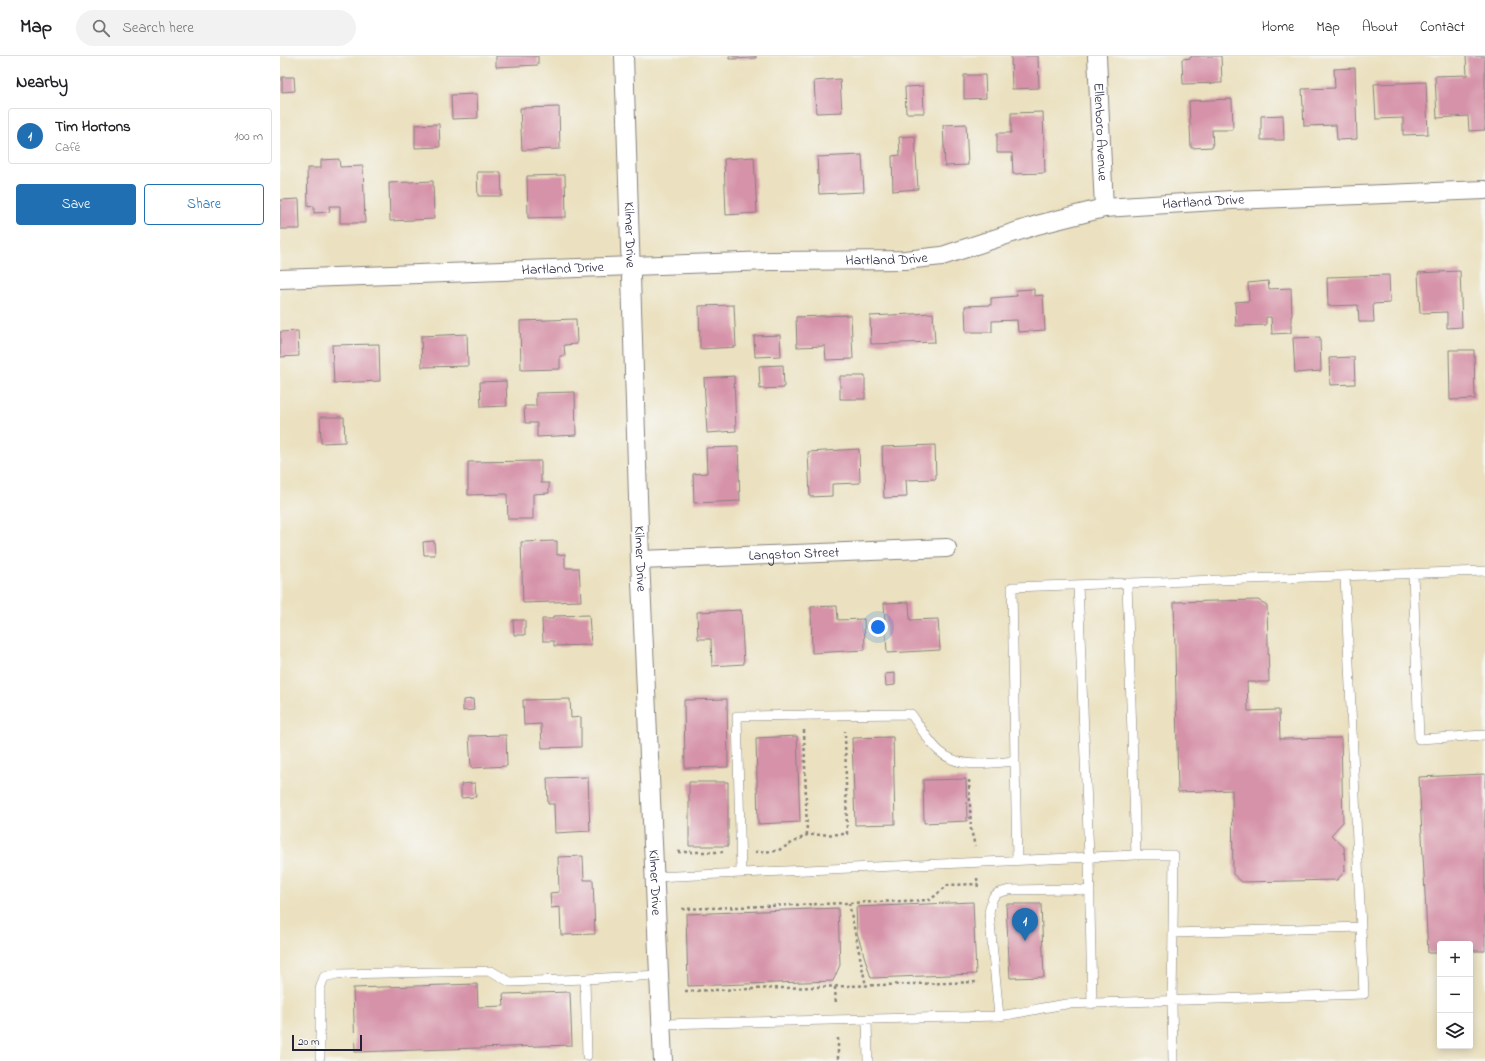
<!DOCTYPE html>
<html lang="en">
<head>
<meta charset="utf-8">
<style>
  :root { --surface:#fff; --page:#f2f2f2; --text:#202124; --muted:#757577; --line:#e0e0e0; --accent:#1f6fb2 }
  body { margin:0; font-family:"Indie Flower",sans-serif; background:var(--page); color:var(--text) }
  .controls { position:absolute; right:12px; bottom:12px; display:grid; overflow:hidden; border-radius:4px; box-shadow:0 2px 10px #0003 }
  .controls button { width:36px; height:36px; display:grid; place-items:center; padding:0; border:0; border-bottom:1px solid var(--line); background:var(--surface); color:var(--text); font:20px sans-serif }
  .scale { position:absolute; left:12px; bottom:10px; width:70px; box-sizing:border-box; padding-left:4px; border:2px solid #22223b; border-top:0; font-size:11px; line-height:14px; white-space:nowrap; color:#22223b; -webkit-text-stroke:3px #f6f6f2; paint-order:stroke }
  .you { position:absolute; left:598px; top:571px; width:14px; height:14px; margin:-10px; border:3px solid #fff; border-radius:50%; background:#1a73e8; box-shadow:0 0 0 6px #1a73e833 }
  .badge { display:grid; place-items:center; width:26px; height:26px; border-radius:50%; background:var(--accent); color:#fff; font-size:13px; font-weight:700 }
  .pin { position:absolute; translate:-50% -33px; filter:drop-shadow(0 1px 2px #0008) }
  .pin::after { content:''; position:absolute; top:21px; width:14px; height:12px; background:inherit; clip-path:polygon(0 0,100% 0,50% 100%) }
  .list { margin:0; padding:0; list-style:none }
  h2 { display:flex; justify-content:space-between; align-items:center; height:52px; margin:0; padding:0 16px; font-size:17px }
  h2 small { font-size:13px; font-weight:400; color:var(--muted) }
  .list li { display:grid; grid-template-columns:26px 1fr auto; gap:12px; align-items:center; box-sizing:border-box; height:56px; margin:0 8px 8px; padding:0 8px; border:1px solid var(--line); border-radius:4px }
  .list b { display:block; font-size:15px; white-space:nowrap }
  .list p { margin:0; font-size:13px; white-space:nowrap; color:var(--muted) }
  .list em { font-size:13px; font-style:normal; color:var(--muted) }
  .actions { display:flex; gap:8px; padding:12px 16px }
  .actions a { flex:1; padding:9px 0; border:1px solid var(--accent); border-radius:4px; text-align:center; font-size:14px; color:var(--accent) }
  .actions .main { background:var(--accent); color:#fff }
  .icon { flex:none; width:22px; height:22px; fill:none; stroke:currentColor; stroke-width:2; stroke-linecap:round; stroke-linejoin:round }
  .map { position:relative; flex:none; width:1205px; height:1005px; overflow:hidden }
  header { display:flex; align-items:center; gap:24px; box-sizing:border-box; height:56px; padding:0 20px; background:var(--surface); border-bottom:1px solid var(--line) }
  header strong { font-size:19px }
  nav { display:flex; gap:22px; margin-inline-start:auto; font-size:14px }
  .search { width:280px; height:36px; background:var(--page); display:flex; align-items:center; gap:10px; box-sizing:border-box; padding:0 14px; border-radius:22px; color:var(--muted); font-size:15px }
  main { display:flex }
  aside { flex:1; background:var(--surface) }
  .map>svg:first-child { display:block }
</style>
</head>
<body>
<header>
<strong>Map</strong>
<div class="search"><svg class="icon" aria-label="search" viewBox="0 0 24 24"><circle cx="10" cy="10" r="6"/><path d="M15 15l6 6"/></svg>Search here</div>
<nav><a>Home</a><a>Map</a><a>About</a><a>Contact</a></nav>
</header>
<main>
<aside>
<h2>Nearby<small></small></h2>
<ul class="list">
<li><span class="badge">1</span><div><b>Tim Hortons</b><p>Café</p></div><em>100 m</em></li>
</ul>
<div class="actions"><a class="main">Save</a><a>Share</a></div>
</aside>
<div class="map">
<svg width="1205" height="1005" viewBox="0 0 1205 1005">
  <rect width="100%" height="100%" fill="#f6f6f2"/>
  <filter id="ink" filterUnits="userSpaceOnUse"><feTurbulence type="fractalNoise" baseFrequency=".025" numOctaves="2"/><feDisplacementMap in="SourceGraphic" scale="8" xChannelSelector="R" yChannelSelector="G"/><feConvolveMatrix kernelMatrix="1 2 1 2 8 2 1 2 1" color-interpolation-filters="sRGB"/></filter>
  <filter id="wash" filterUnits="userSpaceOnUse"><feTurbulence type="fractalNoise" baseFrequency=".012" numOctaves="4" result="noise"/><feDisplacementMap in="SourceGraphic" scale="16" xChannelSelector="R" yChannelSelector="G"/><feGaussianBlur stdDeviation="0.9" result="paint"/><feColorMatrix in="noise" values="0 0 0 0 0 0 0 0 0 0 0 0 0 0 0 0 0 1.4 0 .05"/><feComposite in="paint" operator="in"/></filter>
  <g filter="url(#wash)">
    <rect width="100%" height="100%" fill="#ebe1c0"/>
    <g id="blocks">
      <path fill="#d692a8" d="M 216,0 L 258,0 L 258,9 L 216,11 Z
        M 449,0 L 476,0 L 476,2 L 449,3 Z
        M 731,0 L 758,0 L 759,32 L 732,33 Z
        M 911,0 L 941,0 L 942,27 L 903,28 L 902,3 L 911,2 Z
        M 1186,0 L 1205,0 L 1205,74 L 1189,75 L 1188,60 L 1157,62 L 1155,20 L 1187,19 Z
        M 1075,12 L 1077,83 L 1057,84 L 1056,69 L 1024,70 L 1022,33 L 1055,32 L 1054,13 Z
        M 684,19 L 705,19 L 706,42 L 684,43 Z
        M 2,21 L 14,21 L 15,35 L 2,36 Z
        M 560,23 L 562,56 L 536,57 L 534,25 Z
        M 1146,26 L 1148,78 L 1123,79 L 1123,62 L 1096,63 L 1094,28 Z
        M 643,30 L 644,57 L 626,57 L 625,31 Z
        M 197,38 L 198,62 L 172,63 L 171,39 Z
        M 952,43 L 953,74 L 932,74 L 933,91 L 911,92 L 909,45 Z
        M 279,51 L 280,93 L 242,94 L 240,52 Z
        M 763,56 L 765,117 L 733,118 L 732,97 L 717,97 L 717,77 L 731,77 L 731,57 Z
        M 1003,59 L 1004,84 L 981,84 L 981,60 Z
        M 159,68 L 160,91 L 135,92 L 135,69 Z
        M 686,68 L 688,109 L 665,110 L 663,69 Z
        M 635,80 L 638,133 L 613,135 L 612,100 L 620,99 L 619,81 Z
        M 582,99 L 584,136 L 539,138 L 537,101 Z
        M 474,101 L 477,157 L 446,159 L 444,103 Z
        M 59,103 L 60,111 L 83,110 L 85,167 L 60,167 L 60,150 L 49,150 L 50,156 L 34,157 L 34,150 L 28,151 L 27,112 L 41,112 L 41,104 Z
        M 197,116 L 221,116 L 222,140 L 198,140 Z
        M 285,119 L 286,161 L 248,162 L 247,120 Z
        M 153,125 L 154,163 L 110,165 L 109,127 Z
        M 19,143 L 20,173 L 0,173 L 0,144 Z
        M 1180,215 L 1182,271 L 1167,272 L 1167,256 L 1140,257 L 1138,217 Z
        M 1109,219 L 1110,247 L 1093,248 L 1094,266 L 1079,266 L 1078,249 L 1048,250 L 1047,221 Z
        M 988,225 L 989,233 L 1011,232 L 1012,260 L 1011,260 L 1011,277 L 992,278 L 991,261 L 986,261 L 986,269 L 956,270 L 955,246 L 969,245 L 968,227 Z
        M 754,233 L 754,240 L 763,239 L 765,274 L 738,276 L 737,264 L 712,265 L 712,276 L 686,276 L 685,250 L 711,249 L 711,242 L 737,240 L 736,234 Z
        M 454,249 L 456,291 L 420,293 L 419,250 Z
        M 653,257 L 655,286 L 591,288 L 590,260 Z
        M 571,259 L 573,303 L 546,304 L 545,290 L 517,291 L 516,261 Z
        M 296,263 L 297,288 L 284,289 L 285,300 L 280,300 L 280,313 L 241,314 L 240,265 Z
        M 18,275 L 19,300 L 0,301 L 0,276 Z
        M 187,278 L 188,310 L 142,311 L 141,280 Z
        M 500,279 L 501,300 L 475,301 L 474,280 Z
        M 1040,281 L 1041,315 L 1015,317 L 1013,282 Z
        M 99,288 L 100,325 L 54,327 L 52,289 Z
        M 1169,294 L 1194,294 L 1195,343 L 1170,344 Z
        M 1074,301 L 1075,328 L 1050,329 L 1049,302 Z
        M 503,309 L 504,332 L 480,333 L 479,310 Z
        M 454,320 L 456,375 L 427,377 L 424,322 Z
        M 560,320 L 585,320 L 585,343 L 560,343 Z
        M 226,325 L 227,350 L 201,351 L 200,326 Z
        M 295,336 L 296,379 L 257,381 L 257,367 L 245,367 L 244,350 L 256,350 L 256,337 Z
        M 40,361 L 64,361 L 65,386 L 41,387 Z
        M 655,389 L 656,423 L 626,424 L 627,441 L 604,442 L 602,391 Z
        M 458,391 L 460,445 L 414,447 L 413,418 L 427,417 L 426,392 Z
        M 579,393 L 580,427 L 552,428 L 552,440 L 530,441 L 528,396 Z
        M 261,405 L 261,427 L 269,427 L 269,437 L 253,438 L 253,463 L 228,463 L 227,438 L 188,439 L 188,406 Z
        M 154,485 L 155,499 L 144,499 L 143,486 Z
        M 277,485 L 277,499 L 285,498 L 285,512 L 299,512 L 301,545 L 243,547 L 241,486 Z
        M 978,544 L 987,549 L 989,626 L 967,626 L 968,655 L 999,654 L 1000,683 L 1061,682 L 1063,766 L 1051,779 L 1064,791 L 1065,815 L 1057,824 L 962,826 L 953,818 L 952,734 L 898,736 L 894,546 Z
        M 629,546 L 630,564 L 658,563 L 660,594 L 607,597 L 604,547 Z
        M 557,550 L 558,564 L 584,563 L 585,594 L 532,597 L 531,551 Z
        M 461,554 L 464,608 L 432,610 L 431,583 L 418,583 L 417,556 Z
        M 309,559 L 311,589 L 274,590 L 274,585 L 263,585 L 262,563 L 273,563 L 273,560 Z
        M 233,564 L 245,564 L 245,579 L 234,579 Z
        M 615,617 L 615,629 L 606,630 L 605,618 Z
        M 193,643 L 194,654 L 183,655 L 183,644 Z
        M 290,643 L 291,662 L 301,661 L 301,691 L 262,692 L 261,668 L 244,669 L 243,644 Z
        M 447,643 L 448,711 L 405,712 L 404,644 Z
        M 226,679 L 227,710 L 191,712 L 189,680 Z
        M 517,680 L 520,766 L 478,768 L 476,682 Z
        M 613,681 L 615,768 L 575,769 L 572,682 Z
        M 1205,718 L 1205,895 L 1190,895 L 1190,888 L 1160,888 L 1160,897 L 1148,897 L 1139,721 Z
        M 308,721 L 310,775 L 275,777 L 274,748 L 268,748 L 267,722 Z
        M 686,723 L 687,765 L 644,767 L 643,724 Z
        M 409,726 L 448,726 L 448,790 L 409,790 Z
        M 195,727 L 196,741 L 181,742 L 181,728 Z
        M 303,800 L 304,824 L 313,824 L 315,878 L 281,879 L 280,851 L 271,852 L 270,837 L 279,836 L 278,801 Z
        M 693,846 L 696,918 L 591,922 L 577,877 L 576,851 Z
        M 726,848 L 761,848 L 764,921 L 730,922 Z
        M 558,852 L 560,909 L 553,925 L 408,930 L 406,858 Z
        M 197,928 L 198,951 L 224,950 L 223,938 L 290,936 L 292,989 L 75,996 L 73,932 Z"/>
    </g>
  </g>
  <g filter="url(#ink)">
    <use href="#blocks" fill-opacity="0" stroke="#86827e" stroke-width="1"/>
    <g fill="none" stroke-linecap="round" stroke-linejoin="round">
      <g stroke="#86827e" stroke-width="10">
        <path id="lane" d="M 1133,517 L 1139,683 L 1205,679
          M 847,527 L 856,799
          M 798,529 L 809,801 L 812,948
          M 735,705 L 737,804
          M 461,816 L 457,660 L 631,658 C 639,669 649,686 659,695 C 680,714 710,707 735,705 L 732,531 L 1205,515
          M 374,821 L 856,799 L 894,799 L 892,945 L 893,1005
          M 893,877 L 1081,871
          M 719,960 L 709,856 L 713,841 L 718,837 L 729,834 L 790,833 L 810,835
          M 587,963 L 588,1005
          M 381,968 L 719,960 C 742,957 764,951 786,948 L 1084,938 L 1065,520
          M 307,1000 L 305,923 L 379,919
          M 40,1001 L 40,933 L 44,921 L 57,918 L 211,915 L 230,926 L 305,923"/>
      </g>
      <g stroke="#86827e" stroke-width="20">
        <g id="street">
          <path id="s1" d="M 344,0 L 360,504 L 383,1005"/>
          <path id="s2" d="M 817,0 L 824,152"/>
          <path id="s3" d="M 0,223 L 492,205 L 625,204 L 662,200 L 757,169 L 824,152 L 952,144 L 1205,134"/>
          <path id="s4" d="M 360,504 L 667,492"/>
        </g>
      </g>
      <path stroke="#86827e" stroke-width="2.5" stroke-dasharray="3 3" stroke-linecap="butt" d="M 524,674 L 527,779
        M 689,724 L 691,774 L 695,790
        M 398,796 L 445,796
        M 475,796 L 497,795 L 527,779 L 567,778 L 565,675
        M 697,822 L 698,833
        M 569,847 L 586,930
        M 402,853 L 650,844 L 668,829 L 698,828
        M 555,931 L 556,949
        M 405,935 L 699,926
        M 558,982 L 558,1005"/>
      <use href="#lane" stroke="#fff" stroke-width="9"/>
      <use href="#street" stroke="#fff" stroke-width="18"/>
    </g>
  </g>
  <g text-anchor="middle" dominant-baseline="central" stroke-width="4" stroke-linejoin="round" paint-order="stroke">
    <g font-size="14" fill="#22223b" stroke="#f6f6f2">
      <text stroke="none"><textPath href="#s2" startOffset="76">Ellenboro Avenue</textPath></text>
      <text stroke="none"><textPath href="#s3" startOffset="931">Hartland Drive</textPath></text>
      <text stroke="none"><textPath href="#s1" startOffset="179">Kilmer Drive</textPath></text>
      <text stroke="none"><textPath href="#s3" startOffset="607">Hartland Drive</textPath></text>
      <text stroke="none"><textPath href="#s3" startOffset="283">Hartland Drive</textPath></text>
      <text stroke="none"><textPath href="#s4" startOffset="154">Langston Street</textPath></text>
      <text stroke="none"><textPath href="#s1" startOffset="503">Kilmer Drive</textPath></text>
      <text stroke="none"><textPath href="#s1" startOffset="827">Kilmer Drive</textPath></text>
    </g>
  </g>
</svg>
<div class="controls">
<button>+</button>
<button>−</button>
<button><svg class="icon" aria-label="layers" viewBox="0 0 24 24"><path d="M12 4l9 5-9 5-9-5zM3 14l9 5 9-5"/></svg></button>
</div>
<div class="scale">20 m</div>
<div class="you"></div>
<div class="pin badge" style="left:745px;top:885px">1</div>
</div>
</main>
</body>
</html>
